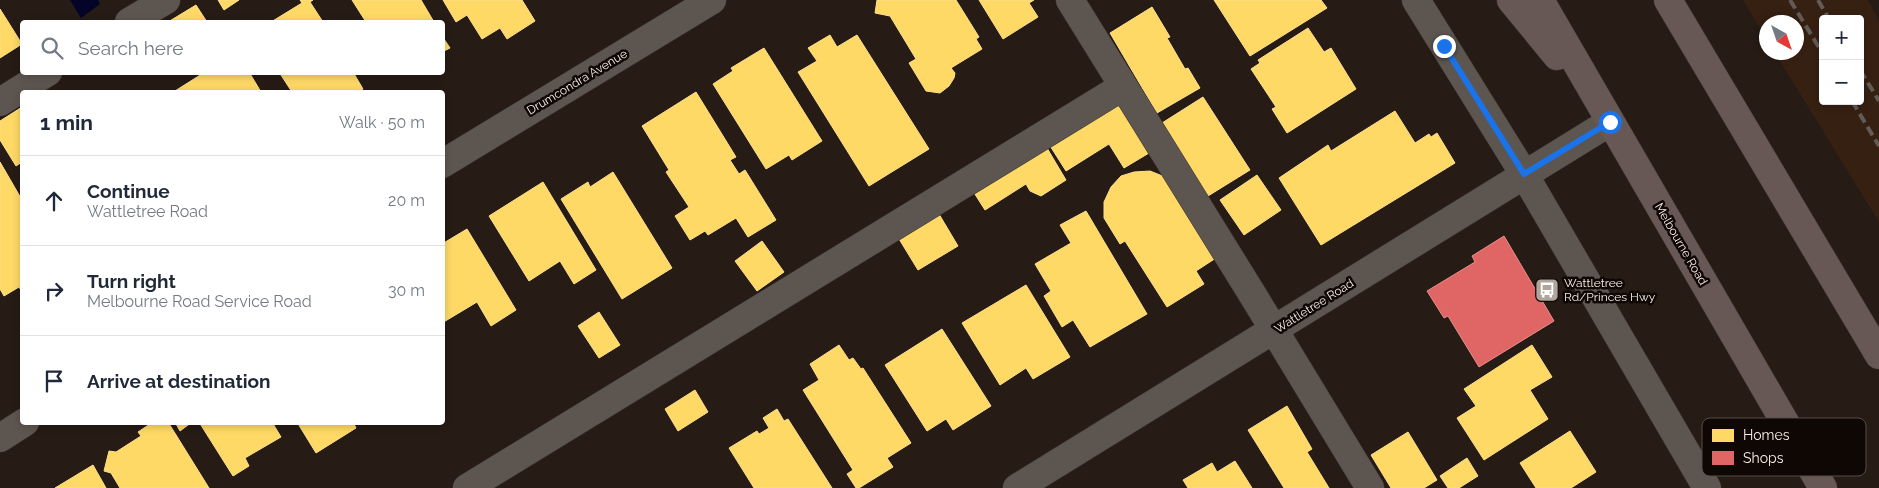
<!DOCTYPE html>
<html lang="en">
<head>
<meta charset="utf-8">
<style>
  :root { --surface:#fff; --page:#f6f6f7; --text:#1f2937; --muted:#747a83; --line:#e0e1e3 }
  body { margin:0; font-family:Raleway,sans-serif; background:var(--page); color:var(--text) }
  .controls { position:absolute; right:15px; top:15px; display:grid; overflow:hidden; border-radius:5px; box-shadow:0 2px 8px #0003 }
  .controls button { width:45px; height:45px; display:grid; place-items:center; padding:0; border:0; border-bottom:1px solid var(--line); background:var(--surface); color:var(--text); font:25px sans-serif }
  .compass { position:absolute; left:1759px; top:15px; width:45px; height:45px; border-radius:50%; background:var(--surface); box-shadow:0 2px 8px #0003; rotate:140deg }
  .stop { position:absolute; width:15px; height:15px; margin:-11px; border:4px solid #1a73e8; border-radius:50%; background:#fff }
  .stop.end { background:#1a73e8; border-color:#fff; box-shadow:0 1px 5px #0008 }
  .list { margin:0; padding:0; list-style:none }
  h2 { display:flex; justify-content:space-between; align-items:center; height:65px; margin:0; padding:0 20px; font-size:21px }
  h2 small { font-size:16px; font-weight:400; color:var(--muted) }
  .list li { display:grid; grid-template-columns:32px 1fr auto; gap:15px; align-items:center; box-sizing:border-box; height:90px; padding:0 20px; border-top:1px solid var(--line) }
  .list b { display:block; font-size:19px; white-space:nowrap }
  .list p { margin:0; font-size:16px; white-space:nowrap; color:var(--muted) }
  .list em { font-size:16px; font-style:normal; color:var(--muted) }
  .icon { flex:none; width:28px; height:28px; fill:none; stroke:currentColor; stroke-width:2; stroke-linecap:round; stroke-linejoin:round }
  .map { position:relative; flex:none; width:1879px; height:488px; overflow:hidden }
  .search { position:absolute; background:var(--surface); box-shadow:0 2px 8px #0003; left:20px; top:20px; width:425px; height:55px; display:flex; align-items:center; gap:12px; box-sizing:border-box; padding:0 18px; border-radius:5px; color:var(--muted); font-size:19px }
  .panel { position:absolute; background:var(--surface); box-shadow:0 2px 8px #0003; left:20px; top:90px; width:425px; height:335px; border-radius:5px }
  .map>svg:first-child { display:block }
</style>
</head>
<body>
<div class="map">
<svg width="1879" height="488" viewBox="0 0 1879 488">
  <rect width="100%" height="100%" fill="#261b15"/>
  <path fill="#362012" fill-rule="evenodd" d="M 1743,0 L 1868,0 L 1879,21 L 1879,222 L 1775,53 L 1796,52 L 1796,22 L 1766,22 L 1766,39 ZM 1823,19 L 1860,19 L 1860,101 L 1823,101 Z"/>
  <path fill="#030427" d="M 70,0 L 98,0 L 100,4 L 81,18 Z"/>
  <path fill="#ffd966" stroke="#fedf8c" d="M 218,0 L 239,0 L 224,10 Z
    M 300,0 L 313,0 L 310,2 L 323,22 L 271,22 L 302,3 Z
    M 352,0 L 421,0 L 434,22 L 366,22 Z
    M 443,0 L 522,0 L 535,21 L 507,39 L 500,28 L 482,39 L 467,15 L 456,22 Z
    M 877,0 L 956,0 L 979,37 L 976,39 L 982,49 L 951,68 L 955,73 L 954,78 L 949,86 L 940,93 L 926,91 L 909,63 L 916,59 L 890,16 L 875,13 Z
    M 979,0 L 1034,0 L 1029,3 L 1038,17 L 1003,39 Z
    M 1214,0 L 1321,0 L 1327,8 L 1250,56 Z
    M 196,5 L 207,22 L 168,22 Z
    M 1152,7 L 1170,37 L 1167,38 L 1185,69 L 1188,68 L 1200,88 L 1157,113 L 1110,33 Z
    M 0,9 L 22,44 L 0,58 Z
    M 1308,28 L 1324,52 L 1331,48 L 1356,89 L 1287,133 L 1272,109 L 1276,107 L 1251,69 L 1260,63 L 1258,60 Z
    M 830,35 L 837,47 L 857,35 L 929,149 L 869,186 L 798,72 L 817,61 L 808,48 Z
    M 442,36 L 450,48 L 442,52 Z
    M 764,48 L 822,141 L 792,160 L 789,155 L 766,169 L 713,84 L 733,71 L 731,68 Z
    M 205,72 L 249,72 L 261,92 L 176,92 L 175,91 Z
    M 279,72 L 353,72 L 363,89 L 359,92 L 292,92 Z
    M 696,92 L 736,157 L 730,160 L 739,174 L 745,170 L 776,220 L 748,237 L 736,218 L 708,235 L 705,231 L 690,240 L 675,216 L 689,207 L 666,172 L 669,170 L 642,126 Z
    M 1203,97 L 1250,170 L 1208,196 L 1162,123 Z
    M 1112,101 L 1125,105 L 1154,150 L 1124,168 L 1109,144 L 1066,171 L 1047,141 Z
    M 22,107 L 22,162 L 16,166 L 0,140 L 0,121 Z
    M 1395,111 L 1415,143 L 1429,134 L 1431,137 L 1437,133 L 1455,163 L 1321,245 L 1279,178 L 1328,145 L 1331,151 Z
    M 1044,143 L 1066,180 L 1041,196 L 1030,191 L 1026,184 L 985,210 L 971,188 Z
    M 0,162 L 22,200 L 22,292 L 19,287 L 4,296 L 0,289 Z
    M 1150,171 L 1165,177 L 1216,258 L 1196,271 L 1204,284 L 1167,307 L 1125,241 L 1120,244 L 1104,218 L 1104,202 L 1111,187 L 1121,176 L 1134,172 Z
    M 613,172 L 672,268 L 622,299 L 561,199 L 588,182 L 590,187 Z
    M 1257,175 L 1281,210 L 1244,235 L 1220,200 Z
    M 543,182 L 596,270 L 574,284 L 560,261 L 529,281 L 489,216 Z
    M 936,209 L 958,246 L 918,270 L 896,234 Z
    M 1086,211 L 1147,314 L 1090,347 L 1073,320 L 1062,327 L 1044,296 L 1051,291 L 1035,264 L 1071,243 L 1060,225 Z
    M 467,229 L 516,310 L 491,326 L 477,302 L 442,323 L 442,244 Z
    M 762,241 L 784,272 L 757,291 L 735,261 Z
    M 1026,285 L 1070,357 L 1033,379 L 1026,368 L 1000,385 L 962,323 Z
    M 599,312 L 620,345 L 599,358 L 578,326 Z
    M 942,329 L 991,406 L 953,430 L 946,419 L 927,431 L 885,365 Z
    M 839,345 L 849,360 L 853,358 L 861,369 L 863,368 L 911,443 L 887,458 L 893,467 L 859,488 L 856,488 L 847,474 L 853,470 L 803,390 L 819,380 L 810,364 Z
    M 1532,345 L 1552,377 L 1530,390 L 1548,419 L 1484,460 L 1457,418 L 1476,406 L 1464,389 Z
    M 695,390 L 708,412 L 678,431 L 665,409 Z
    M 1287,406 L 1312,449 L 1307,452 L 1329,488 L 1284,488 L 1248,430 Z
    M 777,409 L 784,421 L 788,419 L 832,488 L 754,488 L 729,448 L 757,431 L 759,434 L 769,428 L 763,418 Z
    M 153,422 L 168,422 L 209,488 L 120,488 L 111,473 L 104,471 L 109,451 L 116,452 L 141,436 L 138,432 Z
    M 175,422 L 192,422 L 180,431 Z
    M 199,422 L 272,422 L 281,437 L 245,458 L 249,466 L 233,476 Z
    M 297,422 L 353,422 L 356,428 L 316,453 Z
    M 1570,431 L 1596,472 L 1571,488 L 1536,488 L 1520,463 Z
    M 1408,432 L 1437,480 L 1424,488 L 1391,488 L 1371,455 Z
    M 1467,458 L 1478,476 L 1459,488 L 1448,488 L 1440,476 Z
    M 1235,461 L 1252,488 L 1188,488 L 1183,480 L 1212,463 L 1217,472 Z
    M 93,465 L 106,488 L 55,488 Z"/>
  <path fill="#e06666" stroke="#e88f8c" d="M 1504,236 L 1554,321 L 1479,367 L 1448,316 L 1444,318 L 1427,291 L 1475,262 L 1472,256 Z"/>
  <g fill="none" stroke-linecap="round" stroke-linejoin="round">
    <g stroke="#423934" stroke-width="29">
      <path id="minor" d="M 1070,0 L 1254,297 L 1370,488
        M 1416,0 L 1524,174 L 1707,488
        M 129,22 L 166,0
        M 0,102 L 48,72
        M 442,164 L 712,0
        M 0,438 L 25,422
        M 467,488 L 1122,87
        M 1017,488 L 1610,122"/>
    </g>
    <g stroke="#423934" stroke-width="29">
      <path id="highway" d="M 1511,0 L 1557,56
        M 1540,0 L 1823,488
        M 1668,0 L 1879,355"/>
    </g>
    <use href="#minor" stroke="#5d5550" stroke-width="28"/>
    <use href="#highway" stroke="#675855" stroke-width="28"/>
    <path stroke="#625b56" stroke-width="4" stroke-dasharray="10 5" stroke-linecap="butt" d="M 1790,0 L 1823,54
      M 1818,0 L 1829,19
      M 1860,70 L 1879,101
      M 1852,101 L 1879,146"/>
  </g>
  <g fill="none" stroke-linecap="round" stroke-linejoin="round">
    <path stroke="#1a73e8" stroke-width="6" d="M 1444,46 L 1524,174 L 1610,122"/>
  </g>
  <defs>
    <g id="bus-square" transform="scale(1.25)"><rect x="-9" y="-9" width="18" height="18" rx="4" fill="#b0a49d" stroke="#0f0704"/><path d="M-5-6H5V4H4V6H2V4H-2V6H-4V4H-5ZM-3.5-4V0h7V-4ZM-3.5 1.2v1.5H-2V1.2ZM2 1.2v1.5H3.5V1.2Z" fill="#fff"/></g>
  </defs>
  <g fill-rule="evenodd">
    <use href="#bus-square" x="1547" y="290"/>
  </g>
  <g text-anchor="middle" dominant-baseline="central" stroke-width="5" stroke-linejoin="round" paint-order="stroke">
    <g font-size="12" fill="#fbeee6" stroke="#0f0704">
      <text transform="translate(577 82) rotate(-31)">Drumcondra Avenue</text>
      <text transform="translate(1681 244) rotate(60)">Melbourne Road</text>
      <text transform="translate(1314 306) rotate(-32)">Wattletree Road</text>
    </g>
    <g font-size="12" fill="#fbeee6" stroke="#0f0704" text-anchor="start">
      <text x="1564" y="283">Wattletree<tspan x="1564" dy="14">Rd/Princes Hwy</tspan></text>
    </g>
  </g>
  <rect x="1702" y="418" width="164" height="58" rx="8" fill="#0f0704" stroke="#564c48" stroke-width="1"/>
  <rect x="1712" y="429" width="22" height="13" fill="#ffd966"/>
  <rect x="1712" y="451" width="22" height="14" fill="#e06666"/>
  <g font-size="14" fill="#fbeee6">
    <text x="1743" y="440">Homes</text>
    <text x="1743" y="463">Shops</text>
  </g>
</svg>
<div class="controls">
<button>+</button>
<button>−</button>
</div>
<svg class="compass" viewBox="-18 -18 36 36"><path d="M0-13l5 13h-10z" fill="#e53935"/><path d="M0 13l5-13h-10z" fill="#747a83"/></svg>
<div class="stop" style="left:1610px;top:122px"></div>
<div class="stop end" style="left:1444px;top:46px"></div>
<div class="search"><svg class="icon" aria-label="search" viewBox="0 0 24 24"><circle cx="10" cy="10" r="6"/><path d="M15 15l6 6"/></svg>Search here</div>
<section class="panel">
<h2>1 min<small>Walk · 50 m</small></h2>
<ul class="list">
<li><svg class="icon" aria-label="ahead" viewBox="0 0 24 24"><path d="M12 20V5M6 11l6-6 6 6"/></svg><div><b>Continue</b><p>Wattletree Road</p></div><em>20 m</em></li>
<li><svg class="icon" aria-label="right" viewBox="0 0 24 24"><path d="M7 20v-9h11M14 6l5 5-5 5"/></svg><div><b>Turn right</b><p>Melbourne Road Service Road</p></div><em>30 m</em></li>
<li><svg class="icon" aria-label="arrive" viewBox="0 0 24 24"><path d="M6 21V4h12l-3 4 3 4H6"/></svg><div><b>Arrive at destination</b></div></li>
</ul>
</section>
</div>
</body>
</html>
